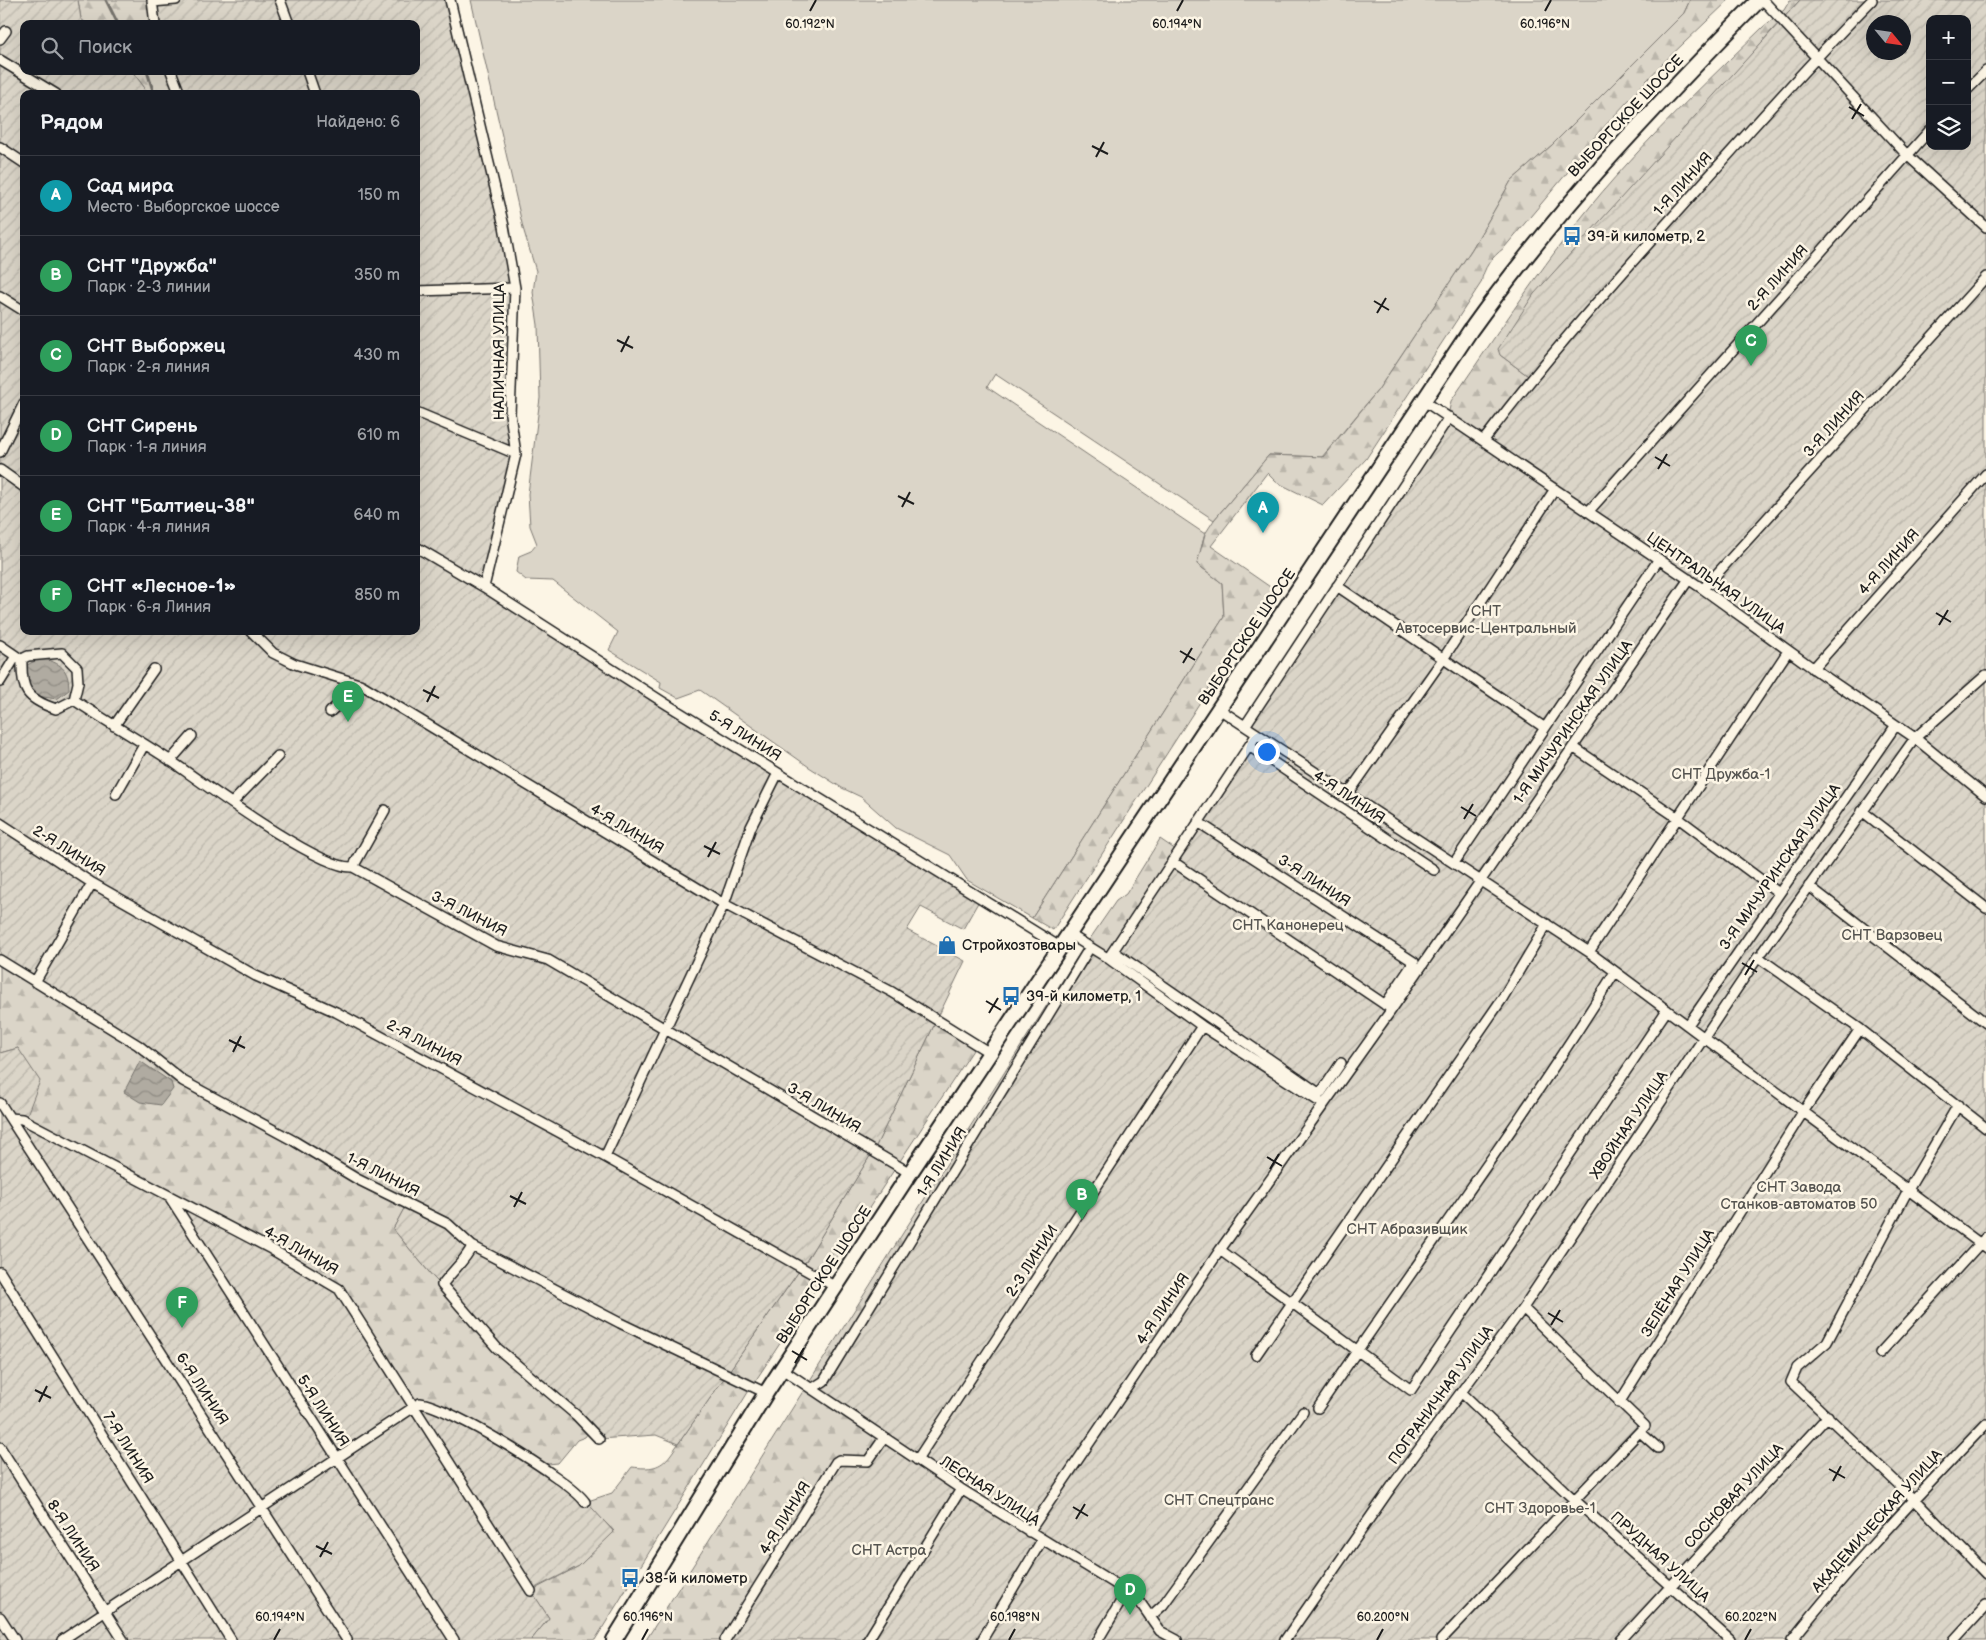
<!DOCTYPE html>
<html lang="ru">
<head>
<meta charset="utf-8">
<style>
  :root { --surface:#171b24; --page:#242831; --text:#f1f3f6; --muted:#9ea1a6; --line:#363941; --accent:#db2777 }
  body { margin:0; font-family:"Balsamiq Sans",sans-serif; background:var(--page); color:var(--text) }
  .controls { position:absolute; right:15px; top:15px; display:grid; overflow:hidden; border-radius:10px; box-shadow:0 5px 20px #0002 }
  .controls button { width:45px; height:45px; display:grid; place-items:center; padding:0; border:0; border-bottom:1px solid var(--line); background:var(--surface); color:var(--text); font:25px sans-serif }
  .compass { position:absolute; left:1866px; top:15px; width:45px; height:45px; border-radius:50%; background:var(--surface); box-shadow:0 5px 20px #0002; rotate:119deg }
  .you { position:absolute; left:1266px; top:751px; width:18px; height:18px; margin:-12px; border:4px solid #fff; border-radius:50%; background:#1a73e8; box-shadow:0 0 0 8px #1a73e833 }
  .badge { display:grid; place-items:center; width:32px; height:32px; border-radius:50%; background:var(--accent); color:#fff; font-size:16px; font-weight:700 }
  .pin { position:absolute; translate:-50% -41px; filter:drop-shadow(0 1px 2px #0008) }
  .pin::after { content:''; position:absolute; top:26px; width:18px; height:15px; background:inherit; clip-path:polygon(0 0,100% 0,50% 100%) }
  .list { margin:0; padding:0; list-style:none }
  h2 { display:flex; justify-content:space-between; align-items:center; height:65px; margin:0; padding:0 20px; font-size:21px }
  h2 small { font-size:16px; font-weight:400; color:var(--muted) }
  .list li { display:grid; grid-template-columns:32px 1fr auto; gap:15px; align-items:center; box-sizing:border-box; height:80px; padding:0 20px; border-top:1px solid var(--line) }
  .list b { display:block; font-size:19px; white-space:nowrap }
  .list p { margin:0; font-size:16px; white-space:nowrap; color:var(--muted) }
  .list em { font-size:16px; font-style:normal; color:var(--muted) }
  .icon { flex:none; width:28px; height:28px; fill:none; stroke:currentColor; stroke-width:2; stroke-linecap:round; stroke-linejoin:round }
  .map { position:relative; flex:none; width:1986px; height:1640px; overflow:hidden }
  .search { position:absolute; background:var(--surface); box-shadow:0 5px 20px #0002; left:20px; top:20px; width:400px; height:55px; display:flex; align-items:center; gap:12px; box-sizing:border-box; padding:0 18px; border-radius:10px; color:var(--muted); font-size:19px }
  .panel { position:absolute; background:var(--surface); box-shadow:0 5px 20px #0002; left:20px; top:90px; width:400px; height:545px; border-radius:10px }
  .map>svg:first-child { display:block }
</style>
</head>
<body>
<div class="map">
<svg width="1986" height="1640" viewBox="0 0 1986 1640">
  <defs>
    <pattern id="forest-firs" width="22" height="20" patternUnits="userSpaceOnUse" patternTransform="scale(1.25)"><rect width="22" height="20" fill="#dbd5c8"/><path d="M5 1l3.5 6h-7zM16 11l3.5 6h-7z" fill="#bbb6ab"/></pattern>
    <pattern id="garden-furrows" width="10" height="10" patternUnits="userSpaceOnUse" patternTransform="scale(1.25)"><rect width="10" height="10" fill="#dbd5c8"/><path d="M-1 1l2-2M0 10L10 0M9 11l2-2" fill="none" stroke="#bbb6ab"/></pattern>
    <pattern id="water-waves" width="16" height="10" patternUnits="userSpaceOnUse" patternTransform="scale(1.25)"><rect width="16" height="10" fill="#b0aba1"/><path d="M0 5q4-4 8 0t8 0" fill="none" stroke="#8e8a82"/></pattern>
  </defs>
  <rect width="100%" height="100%" fill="#fcf5e5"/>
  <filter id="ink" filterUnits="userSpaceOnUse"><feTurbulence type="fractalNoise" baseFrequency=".02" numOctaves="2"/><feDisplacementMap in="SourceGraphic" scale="10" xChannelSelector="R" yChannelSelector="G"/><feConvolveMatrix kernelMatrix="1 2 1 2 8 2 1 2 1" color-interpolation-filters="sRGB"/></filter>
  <g filter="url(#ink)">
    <path fill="#dbd5c8" stroke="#7c7872" d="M 471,0 L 1690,0 L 1684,13 L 1552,145 L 1511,181 L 1472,249 L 1378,390 L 1322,457 L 1269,455 L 1214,520 L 995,374 L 987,387 L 1205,534 L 1197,564 L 1222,583 L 1224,617 L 1032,918 L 967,880 L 950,855 L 896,828 L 861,797 L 842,788 L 809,767 L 700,690 L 678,698 L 660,688 L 661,682 L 609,650 L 618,632 L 553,581 L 526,580 L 516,572 L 519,556 L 531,551 L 537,544 L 530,526 L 528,494 L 540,398 L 538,325 L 533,292 L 536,271 L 523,228 Z"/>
    <path fill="url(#forest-firs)" stroke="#7c7872" d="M 78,0 L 150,0 L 155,24 L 87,24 L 81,19 Z
      M 1690,0 L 1729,0 L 1661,65 L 1581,152 L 1567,173 L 1504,248 C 1491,258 1484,267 1481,283 L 1366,459 L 1323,505 L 1276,482 L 1267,473 L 1211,546 L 1273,589 L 1053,930 L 1032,918 L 1224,617 L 1222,583 L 1197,564 L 1205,534 L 1214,520 L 1269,455 L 1323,457 L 1378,390 L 1472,249 L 1511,181 L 1552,145 L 1684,13 Z
      M 1790,0 L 1800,0 L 1772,30 L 1500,355 L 1531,378 L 1483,439 L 1451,415 L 1449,411 L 1451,401 C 1507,320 1560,237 1627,164 C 1670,116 1717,72 1763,27 L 1784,10 Z
      M 132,71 L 171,71 L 180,94 L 145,94 L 144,87 Z
      M 1160,839 L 1179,852 L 883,1437 L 725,1640 L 646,1640 L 1076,959 L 1116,901 L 1126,894 Z
      M 0,960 L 407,1203 L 393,1229 L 434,1278 L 590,1430 L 585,1437 L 577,1440 L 558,1463 L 538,1465 L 414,1407 L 25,1121 L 18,1048 L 0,1053 Z
      M 937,1019 L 977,1044 L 750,1389 L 595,1640 L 531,1640 L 549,1618 L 531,1591 L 579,1566 L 614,1531 L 585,1502 L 612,1493 L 632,1467 C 650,1469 660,1469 671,1454 L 806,1261 L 876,1146 Z"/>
    <path fill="url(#garden-furrows)" stroke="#7c7872" fill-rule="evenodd" d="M 0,0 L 78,0 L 81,19 L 87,24 L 24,24 L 24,71 L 132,71 L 144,87 L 145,94 L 24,94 L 24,631 L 416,631 L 416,94 L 180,94 L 171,71 L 416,71 L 416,24 L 155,24 L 150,0 L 450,0 L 515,288 L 509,415 L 516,454 L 484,587 L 980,899 L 963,929 L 921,907 L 907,930 L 965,961 L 876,1146 L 806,1261 L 678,1444 L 656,1435 L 599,1439 L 535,1382 L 434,1278 L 393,1229 L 407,1203 L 181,1080 L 135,1043 L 0,960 Z
      M 1800,0 L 1986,0 L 1986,1640 L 725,1640 L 836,1462 L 864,1461 L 883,1438 L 813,1388 L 1091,948 L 1108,959 L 1258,736 L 1246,727 L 1451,415 L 1483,439 L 1531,378 L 1500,355 L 1498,349 L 1534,294 ZM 1930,19 L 1967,19 L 1967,146 L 1930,146 ZM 1874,22 L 1904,22 L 1904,52 L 1874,52 Z
      M 18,1048 L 40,1081 L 25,1120 L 339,1289 L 414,1407 L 420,1403 L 452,1414 L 583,1498 L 614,1532 L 579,1566 L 531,1590 L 549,1618 L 531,1640 L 0,1640 L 0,1053 Z"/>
    <path fill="url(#water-waves)" stroke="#75726c" d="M 41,658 C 61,663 69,669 69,690 L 57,699 L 37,696 L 24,681 L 27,665 Z
      M 140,1061 L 171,1082 L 173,1089 L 161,1105 L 140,1102 L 124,1092 Z"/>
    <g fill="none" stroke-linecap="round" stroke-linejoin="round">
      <path stroke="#75726c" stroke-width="3" d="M 106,0 L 118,24
        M 147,71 L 154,94"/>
      <g stroke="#1c1c1c" stroke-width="12">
        <path id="minor" d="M 152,0 L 155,24
          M 280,0 L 289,24
          M 450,0 L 504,226 L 515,288 L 510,414 L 516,454 L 484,587
          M 1763,0 L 1906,154 L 1986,227
          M 152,2 L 176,0
          M 0,39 L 6,31
          M 0,60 L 56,94
          M 171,71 L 180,94
          M 307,71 L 315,94
          M 1967,90 L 1986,71
          M 0,147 L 24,163
          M 416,291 L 515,288
          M 0,296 L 24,311
          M 1424,401 L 1703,589 L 1814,669 L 1915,738 L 1986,796
          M 416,412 L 516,454
          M 1484,440 C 1550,353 1622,273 1695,192 C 1753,127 1811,62 1872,0
          M 0,452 L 24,403
          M 0,470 L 24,487
          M 1588,512 L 1930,130
          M 416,547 L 484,587 L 663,702 L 1060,947
          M 1337,586 L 1545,728
          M 1703,589 L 1986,277
          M 251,631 L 273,653 L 295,664 L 362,685 L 724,904 L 892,992 L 990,1053
          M 0,645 L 19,658
          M 62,653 L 77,668 L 78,683 L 74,700 L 56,709 C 26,699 21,690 22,659 L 28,656 Z
          M 1813,669 L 1986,474
          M 0,682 L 16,656
          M 74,700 C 106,721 139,740 171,761 C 203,783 320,870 353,867 L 496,946 L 548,960 L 910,1173
          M 1219,709 L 1589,952 L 1986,1248
          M 330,712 L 360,684
          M 114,726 L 154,669
          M 1245,726 L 1449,417
          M 1249,746 L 1434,870
          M 1573,747 L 1678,818 L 1779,893
          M 170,761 L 192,736
          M 116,794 L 144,745
          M 1348,794 L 1443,659 L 1555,489
          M 232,803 L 278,756
          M 1862,811 L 1986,908
          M 1198,822 L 1414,962 L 1385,1005
          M 0,823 L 92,883 L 256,976 L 336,1012 L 605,1157 L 836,1287
          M 1172,861 L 1390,1008
          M 1454,863 L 1659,559
          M 353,867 L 385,810
          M 1809,886 L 1986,1023
          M 1069,934 L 1109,959 L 1202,1026 L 1323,1104
          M 1113,951 L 1320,1094 L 1341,1063
          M 1763,951 L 1915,738 L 1986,675
          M 1589,952 L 1788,651
          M 1111,954 L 1257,734
          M 0,960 L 138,1045 L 183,1081 L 294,1141 L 357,1179 L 448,1224 L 472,1246 L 620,1323 L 766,1393
          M 35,982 L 92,883
          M 1688,1025 L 1896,725
          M 0,1103 L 347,1640
          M 1958,1105 L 1908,1190 L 1827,1342 L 1797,1368 L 1791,1382 L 1914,1499 L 1986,1574
          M 10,1118 L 22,1119 L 271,1249 L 339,1289 L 531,1591
          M 605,1157 L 724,904 L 751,827 L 778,773
          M 169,1196 L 454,1640
          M 472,1246 C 466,1260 452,1271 442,1285 L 497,1348 L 576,1415 L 599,1439
          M 1220,1250 L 1411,1390 L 1667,1010
          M 0,1272 L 231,1640
          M 1523,1308 L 1758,957 L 1860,1029 L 1986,1128
          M 1880,1353 L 1986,1237
          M 1256,1355 L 1502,999 L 1547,924
          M 782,1369 L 961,1489 L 1127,1591 L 1137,1598 L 1160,1631 L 1177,1640
          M 813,1388 L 824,1381 L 1090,947
          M 1461,1392 L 1568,1494 L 1730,1640
          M 1619,1403 L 1803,1112 L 1860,1029
          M 1318,1408 C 1417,1262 1522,1121 1615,972
          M 1640,1432 L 1658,1448
          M 0,1447 L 123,1640
          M 917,1460 L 1202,1026
          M 1029,1532 L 1220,1250 L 1392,1009 L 1689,579
          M 0,1617 L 15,1640
          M 1150,1617 L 1163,1605 L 1303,1412
          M 62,1640 L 420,1403 C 448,1406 569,1479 585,1502
          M 725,1640 L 836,1462 L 839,1460 L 868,1461 L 884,1438
          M 868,1640 L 961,1489
          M 982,1640 L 1042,1540
          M 1098,1640 L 1127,1591
          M 1285,1640 L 1392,1486 L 1523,1308 L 1645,1426 L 1441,1640
          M 1621,1640 L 1828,1416
          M 1792,1640 C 1852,1564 1919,1494 1986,1424
          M 1954,1640 L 1986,1605"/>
      </g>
      <g stroke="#1c1c1c" stroke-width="18">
        <path id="primary" d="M 614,1640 L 766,1393 L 910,1173 L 1470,331 C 1557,209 1654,107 1759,0"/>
      </g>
      <use href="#minor" stroke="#fcf5e5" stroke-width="9"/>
      <use href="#primary" stroke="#fcf5e5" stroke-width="14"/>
    </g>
  </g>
  <path fill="none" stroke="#1c1c1c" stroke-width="2" d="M 810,11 L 816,0M 1177,11 L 1183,0M 1545,11 L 1551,0M 1849,107 L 1864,116M 1852,119 L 1861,104M 1092,146 L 1108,154M 1096,157 L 1104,142M 1374,301 L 1389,310M 1377,313 L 1386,298M 617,340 L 633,348M 621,352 L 629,336M 1655,457 L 1670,466M 1658,469 L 1667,454M 898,496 L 914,504M 902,507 L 910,492M 1936,613 L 1951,622M 1939,625 L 1948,610M 1180,651 L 1195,660M 1183,663 L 1192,648M 423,690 L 439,698M 427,702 L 435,686M 1461,807 L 1476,816M 1464,819 L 1473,804M 704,846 L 720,854M 708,857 L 716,842M 1742,963 L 1757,972M 1745,975 L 1754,960M 986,1001 L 1001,1010M 989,1013 L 998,998M 229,1040 L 245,1048M 233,1052 L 241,1036M 1267,1157 L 1282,1166M 1270,1169 L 1279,1154M 510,1196 L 526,1204M 514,1207 L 522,1192M 1548,1313 L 1563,1322M 1551,1325 L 1560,1310M 792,1351 L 807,1360M 795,1363 L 804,1348M 35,1390 L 51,1398M 39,1402 L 47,1386M 1829,1469 L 1845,1478M 1833,1481 L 1841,1466M 1073,1507 L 1088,1516M 1076,1519 L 1085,1504M 316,1546 L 332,1554M 320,1557 L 328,1542M 274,1640 L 280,1629M 642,1640 L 648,1629M 1009,1640 L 1015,1629M 1377,1640 L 1383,1629M 1745,1640 L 1751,1629"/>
  <defs>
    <g id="bus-bare" transform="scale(1.5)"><path d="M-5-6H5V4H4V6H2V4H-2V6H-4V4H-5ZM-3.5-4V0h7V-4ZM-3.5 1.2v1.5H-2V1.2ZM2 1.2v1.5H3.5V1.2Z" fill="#1f6fb2" stroke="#fcf5e5" stroke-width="2.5" paint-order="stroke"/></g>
    <g id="shop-bare" transform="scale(1.5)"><path d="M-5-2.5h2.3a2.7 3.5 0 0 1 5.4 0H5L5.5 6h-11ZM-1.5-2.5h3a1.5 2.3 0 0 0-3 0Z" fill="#1f6fb2" stroke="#fcf5e5" stroke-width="2.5" paint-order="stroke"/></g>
  </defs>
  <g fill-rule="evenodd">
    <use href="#bus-bare" x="1572" y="236"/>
    <use href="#shop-bare" x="947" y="945"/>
    <use href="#bus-bare" x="1011" y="996"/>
    <use href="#bus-bare" x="630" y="1578"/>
  </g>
  <g text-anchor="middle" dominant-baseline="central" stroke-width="5" stroke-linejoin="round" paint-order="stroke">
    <g font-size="15" fill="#1c1c1c" stroke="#fcf5e5">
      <text transform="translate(1626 116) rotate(-47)">ВЫБОРГСКОЕ ШОССЕ</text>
      <text transform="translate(1683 184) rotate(-48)">1-Я ЛИНИЯ</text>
      <text transform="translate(1778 278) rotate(-48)">2-Я ЛИНИЯ</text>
      <text transform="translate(499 352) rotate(-90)">НАЛИЧНАЯ УЛИЦА</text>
      <text transform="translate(1834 424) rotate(-48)">3-Я ЛИНИЯ</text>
      <text transform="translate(1889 562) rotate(-48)">4-Я ЛИНИЯ</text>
      <text transform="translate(1716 583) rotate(35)">ЦЕНТРАЛЬНАЯ УЛИЦА</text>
      <text transform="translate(1247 637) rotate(-56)">ВЫБОРГСКОЕ ШОССЕ</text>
      <text transform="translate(1573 722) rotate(-55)">1-Я МИЧУРИНСКАЯ УЛИЦА</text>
      <text transform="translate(745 736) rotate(32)">5-Я ЛИНИЯ</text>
      <text transform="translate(1349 797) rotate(34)">4-Я ЛИНИЯ</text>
      <text transform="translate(627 829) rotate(31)">4-Я ЛИНИЯ</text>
      <text transform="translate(69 851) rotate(32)">2-Я ЛИНИЯ</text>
      <text transform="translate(1780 867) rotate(-55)">3-Я МИЧУРИНСКАЯ УЛИЦА</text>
      <text transform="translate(1314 881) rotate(33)">3-Я ЛИНИЯ</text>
      <text transform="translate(469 914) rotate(27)">3-Я ЛИНИЯ</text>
      <text transform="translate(424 1043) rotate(28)">2-Я ЛИНИЯ</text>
      <text transform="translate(824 1108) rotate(31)">3-Я ЛИНИЯ</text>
      <text transform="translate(1629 1125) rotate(-56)">ХВОЙНАЯ УЛИЦА</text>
      <text transform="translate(942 1162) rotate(-58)">1-Я ЛИНИЯ</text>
      <text transform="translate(383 1175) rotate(27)">1-Я ЛИНИЯ</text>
      <text transform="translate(301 1251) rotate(30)">4-Я ЛИНИЯ</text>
      <text transform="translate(1032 1261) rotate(-57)">2-3 ЛИНИИ</text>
      <text transform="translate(824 1275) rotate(-57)">ВЫБОРГСКОЕ ШОССЕ</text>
      <text transform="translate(1678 1283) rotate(-58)">ЗЕЛЁНАЯ УЛИЦА</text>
      <text transform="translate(1163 1309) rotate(-56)">4-Я ЛИНИЯ</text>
      <text transform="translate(202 1389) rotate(57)">6-Я ЛИНИЯ</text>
      <text transform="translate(1441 1395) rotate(-54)">ПОГРАНИЧНАЯ УЛИЦА</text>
      <text transform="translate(323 1411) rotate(57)">5-Я ЛИНИЯ</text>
      <text transform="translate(128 1448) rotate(58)">7-Я ЛИНИЯ</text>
      <text transform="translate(990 1491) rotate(33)">ЛЕСНАЯ УЛИЦА</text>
      <text transform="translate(1734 1496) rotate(-47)">СОСНОВАЯ УЛИЦА</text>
      <text transform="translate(785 1518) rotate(-58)">4-Я ЛИНИЯ</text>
      <text transform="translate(1877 1521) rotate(-48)">АКАДЕМИЧЕСКАЯ УЛИЦА</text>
      <text transform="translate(73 1536) rotate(57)">8-Я ЛИНИЯ</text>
      <text transform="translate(1660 1557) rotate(42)">ПРУДНАЯ УЛИЦА</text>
    </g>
    <g font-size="15" fill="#1c1c1c" stroke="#fcf5e5" text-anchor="start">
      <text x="1587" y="236">39-й километр, 2</text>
      <text x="962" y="945">Стройхозтовары</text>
      <text x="1026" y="996">39-й километр, 1</text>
      <text x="645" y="1578">38-й километр</text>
    </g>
    <g font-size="15" fill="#555450" stroke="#fcf5e5">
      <text x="1486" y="611">СНТ<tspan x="1486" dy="17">Автосервис-Центральный</tspan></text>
      <text x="1721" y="774">СНТ Дружба-1</text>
      <text x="1288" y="925">СНТ Канонерец</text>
      <text x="1892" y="935">СНТ Варзовец</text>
      <text x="1799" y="1187">СНТ Завода<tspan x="1799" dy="17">Станков-автоматов 50</tspan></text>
      <text x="1407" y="1229">СНТ Абразивщик</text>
      <text x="1219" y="1500">СНТ Спецтранс</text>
      <text x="1540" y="1508">СНТ Здоровье-1</text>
      <text x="889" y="1550">СНТ Астра</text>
    </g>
  </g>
  <g font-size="12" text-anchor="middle" fill="#1c1c1c" stroke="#fcf5e5" stroke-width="5" stroke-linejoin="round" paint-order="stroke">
    <text x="810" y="28">60.192°N</text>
    <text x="1177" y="28">60.194°N</text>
    <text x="1545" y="28">60.196°N</text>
    <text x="280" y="1621">60.194°N</text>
    <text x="648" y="1621">60.196°N</text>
    <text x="1015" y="1621">60.198°N</text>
    <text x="1383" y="1621">60.200°N</text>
    <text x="1751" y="1621">60.202°N</text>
  </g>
</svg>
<div class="controls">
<button>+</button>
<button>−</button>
<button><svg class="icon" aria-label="layers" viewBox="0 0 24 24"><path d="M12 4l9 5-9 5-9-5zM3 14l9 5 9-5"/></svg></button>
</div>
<svg class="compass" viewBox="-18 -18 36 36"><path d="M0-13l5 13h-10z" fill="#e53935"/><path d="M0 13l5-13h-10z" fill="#9ea1a6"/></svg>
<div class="you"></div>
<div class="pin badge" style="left:1263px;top:533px;background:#0f9aa8">A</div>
<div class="pin badge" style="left:1082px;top:1220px;background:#2e9e5b">B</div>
<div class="pin badge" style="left:1751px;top:366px;background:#2e9e5b">C</div>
<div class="pin badge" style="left:1130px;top:1615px;background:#2e9e5b">D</div>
<div class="pin badge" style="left:348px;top:722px;background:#2e9e5b">E</div>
<div class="pin badge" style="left:182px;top:1328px;background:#2e9e5b">F</div>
<div class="search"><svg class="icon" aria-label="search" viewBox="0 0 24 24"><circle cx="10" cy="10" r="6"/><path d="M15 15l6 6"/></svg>Поиск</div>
<section class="panel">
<h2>Рядом<small>Найдено: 6</small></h2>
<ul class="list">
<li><span class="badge" style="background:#0f9aa8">A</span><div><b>Сад мира</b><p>Место · Выборгское шоссе</p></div><em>150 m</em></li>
<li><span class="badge" style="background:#2e9e5b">B</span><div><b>СНТ &quot;Дружба&quot;</b><p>Парк · 2-3 линии</p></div><em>350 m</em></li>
<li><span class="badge" style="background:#2e9e5b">C</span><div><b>СНТ Выборжец</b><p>Парк · 2-я линия</p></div><em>430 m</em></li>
<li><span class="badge" style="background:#2e9e5b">D</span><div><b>СНТ Сирень</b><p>Парк · 1-я линия</p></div><em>610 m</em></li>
<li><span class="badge" style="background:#2e9e5b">E</span><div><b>СНТ &quot;Балтиец-38&quot;</b><p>Парк · 4-я линия</p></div><em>640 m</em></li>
<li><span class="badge" style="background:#2e9e5b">F</span><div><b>СНТ «Лесное-1»</b><p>Парк · 6-я Линия</p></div><em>850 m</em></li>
</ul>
</section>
</div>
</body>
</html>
